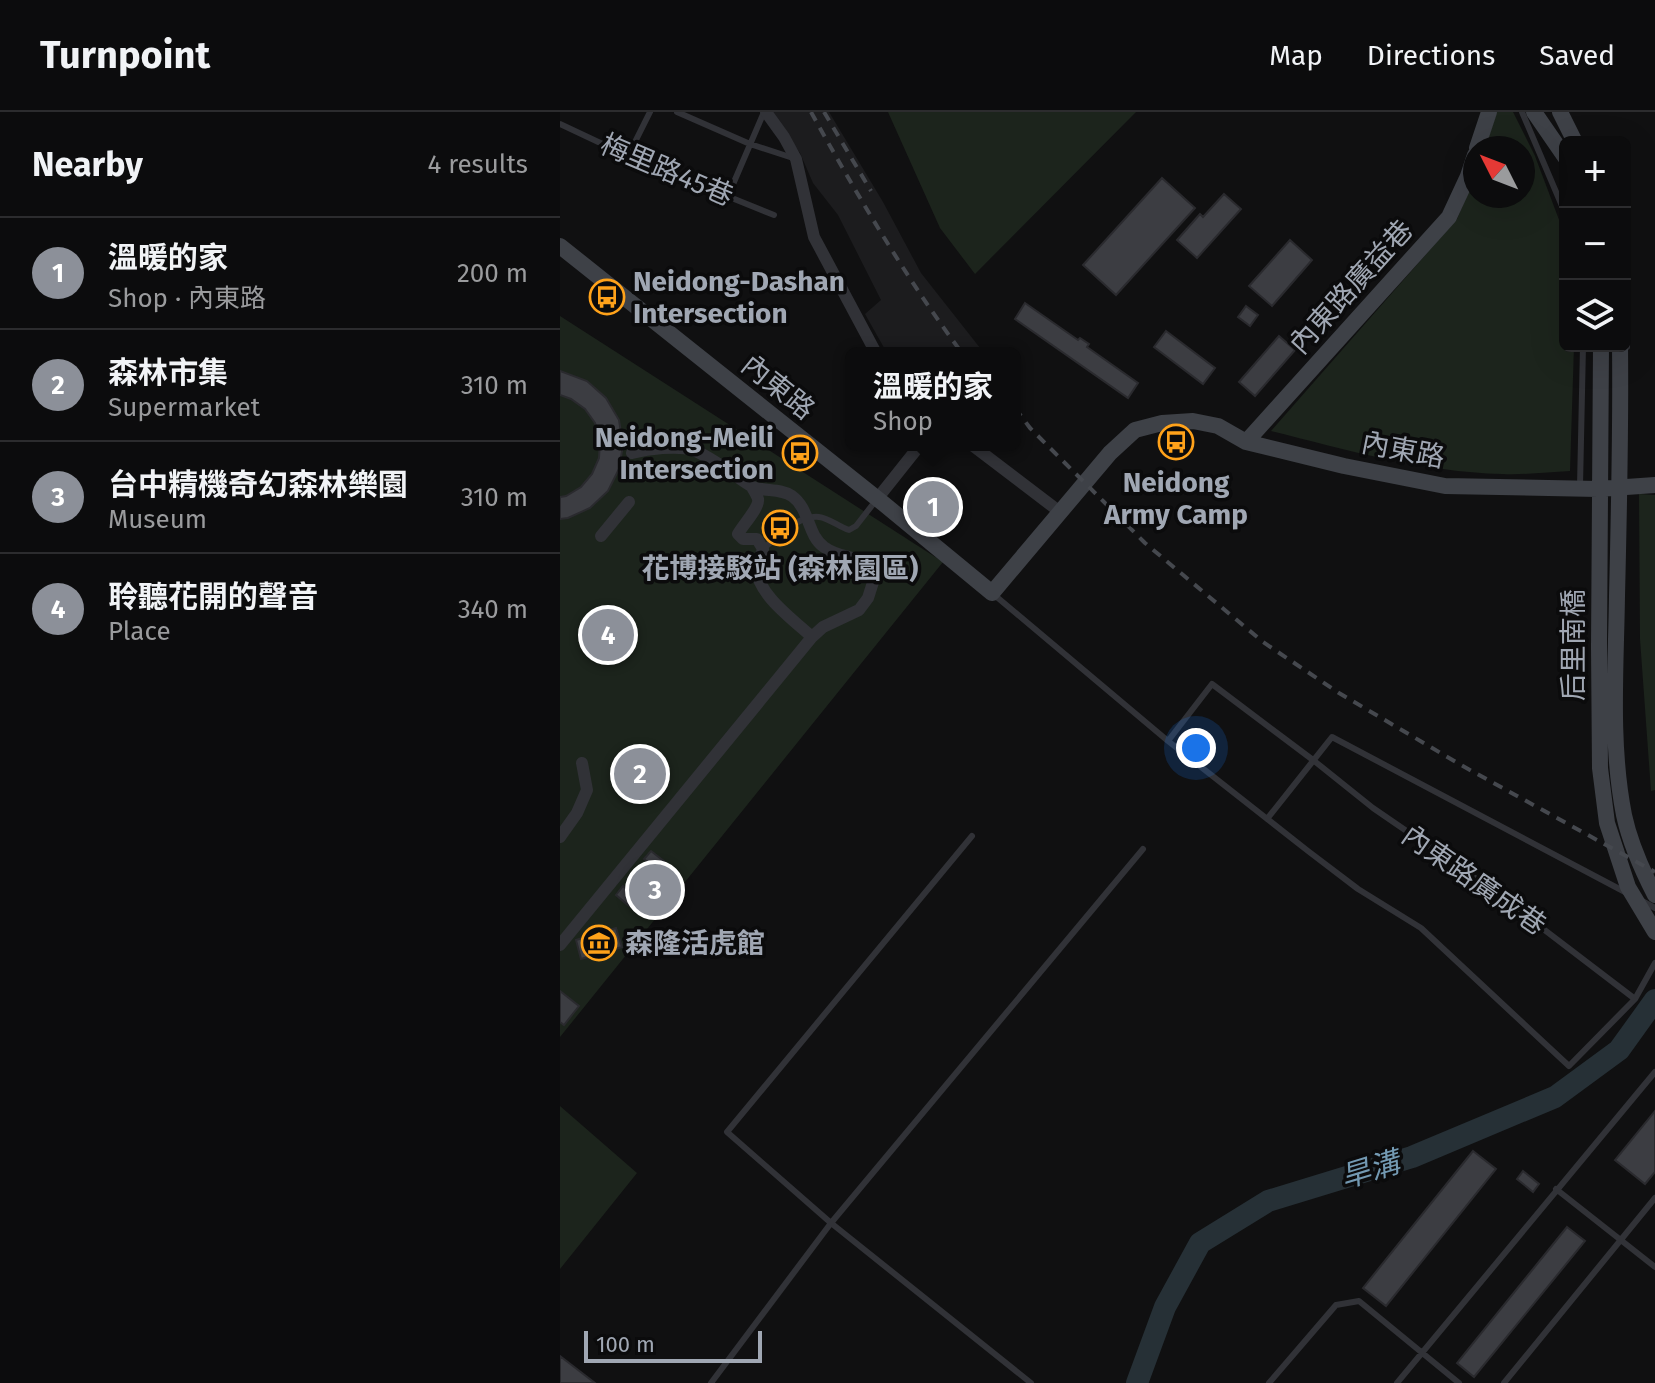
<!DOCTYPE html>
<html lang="en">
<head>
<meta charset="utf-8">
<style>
  :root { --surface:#0c0c0d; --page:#1a1a1b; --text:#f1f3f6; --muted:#9a9b9d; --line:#2c2c2e; --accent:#8c9099 }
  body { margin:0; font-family:"Fira Sans","Noto Sans TC",sans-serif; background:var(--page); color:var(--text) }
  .controls { position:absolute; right:24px; top:24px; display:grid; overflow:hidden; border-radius:12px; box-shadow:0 8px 32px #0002 }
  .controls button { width:72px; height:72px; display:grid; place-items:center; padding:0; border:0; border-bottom:2px solid var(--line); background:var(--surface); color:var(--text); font:40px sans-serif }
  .compass { position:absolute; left:903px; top:24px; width:72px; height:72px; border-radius:50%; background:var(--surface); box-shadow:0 8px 32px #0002; rotate:312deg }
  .scale { position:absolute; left:24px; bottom:20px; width:178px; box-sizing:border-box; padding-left:8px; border:4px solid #a0a7b3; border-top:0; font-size:22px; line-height:28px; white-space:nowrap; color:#a0a7b3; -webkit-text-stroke:6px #0b0b0c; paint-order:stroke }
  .you { position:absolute; left:636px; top:636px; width:28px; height:28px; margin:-20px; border:6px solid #fff; border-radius:50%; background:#1a73e8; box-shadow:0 0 0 12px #1a73e833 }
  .badge { display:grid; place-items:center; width:52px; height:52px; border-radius:50%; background:var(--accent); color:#fff; font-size:26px; font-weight:700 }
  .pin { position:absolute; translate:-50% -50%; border:4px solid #fff; box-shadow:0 2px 8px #0006 }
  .popup { position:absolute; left:285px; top:235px; width:176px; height:104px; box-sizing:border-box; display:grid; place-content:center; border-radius:12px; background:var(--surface); filter:drop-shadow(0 2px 6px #0005); font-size:26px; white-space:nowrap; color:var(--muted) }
  .popup b { font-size:30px; color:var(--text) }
  .popup::after { content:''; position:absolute; left:50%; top:100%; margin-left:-16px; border:16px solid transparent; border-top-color:var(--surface) }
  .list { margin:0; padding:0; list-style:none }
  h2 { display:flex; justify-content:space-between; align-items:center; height:104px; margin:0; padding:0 32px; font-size:34px }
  h2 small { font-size:26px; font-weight:400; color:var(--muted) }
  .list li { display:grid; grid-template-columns:52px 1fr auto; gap:24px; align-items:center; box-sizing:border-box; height:112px; padding:0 32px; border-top:2px solid var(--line) }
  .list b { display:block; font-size:30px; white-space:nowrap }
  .list p { margin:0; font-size:26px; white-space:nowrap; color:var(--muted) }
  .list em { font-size:26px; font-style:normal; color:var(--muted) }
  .icon { flex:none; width:44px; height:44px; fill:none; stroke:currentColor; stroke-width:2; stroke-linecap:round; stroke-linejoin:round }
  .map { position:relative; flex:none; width:1095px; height:1271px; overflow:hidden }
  header { display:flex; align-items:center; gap:48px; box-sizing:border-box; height:112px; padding:0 40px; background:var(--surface); border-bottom:2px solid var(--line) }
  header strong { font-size:38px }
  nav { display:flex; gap:44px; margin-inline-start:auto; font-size:28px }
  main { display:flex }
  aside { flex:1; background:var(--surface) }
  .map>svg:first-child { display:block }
</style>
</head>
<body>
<header>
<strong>Turnpoint</strong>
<nav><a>Map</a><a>Directions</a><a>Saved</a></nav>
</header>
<main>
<aside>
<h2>Nearby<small>4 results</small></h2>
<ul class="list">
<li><span class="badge">1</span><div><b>溫暖的家</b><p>Shop · 內東路</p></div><em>200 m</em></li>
<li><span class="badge">2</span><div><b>森林市集</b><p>Supermarket</p></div><em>310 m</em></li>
<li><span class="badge">3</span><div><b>台中精機奇幻森林樂園</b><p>Museum</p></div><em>310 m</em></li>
<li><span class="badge">4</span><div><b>聆聽花開的聲音</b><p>Place</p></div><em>340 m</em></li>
</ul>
</aside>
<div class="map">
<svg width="1095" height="1271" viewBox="0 0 1095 1271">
  <rect width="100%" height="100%" fill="#101011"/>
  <path fill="#1c1c1e" d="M 211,0 L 269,0 L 323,90 L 361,161 L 424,241 L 327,241 L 305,202 L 321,188 L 278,103 L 253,71 L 240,41 Z"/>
  <path fill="#1c241c" d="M 328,0 L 576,0 L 415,162 L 380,116 Z
    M 937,0 L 953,0 L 975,44 L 1001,113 L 1005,136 L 1005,234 L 1014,234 L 1010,359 C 988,360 965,363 942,362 C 863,360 787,338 711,319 L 897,107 L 915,65 L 915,84 L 963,84 L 963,36 L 925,36 Z
    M 0,204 L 383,450 L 0,925 Z
    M 1079,382 L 1095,383 L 1095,678 L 1091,679 L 1080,527 Z
    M 0,994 L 77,1061 L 0,1157 Z"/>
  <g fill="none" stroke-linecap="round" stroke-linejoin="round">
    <path stroke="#263036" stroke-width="22" d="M 577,1271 L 605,1195 L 640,1131 L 708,1089 L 852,1045 L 995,985 L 1059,938 L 1095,888"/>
  </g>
  <path fill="#3c3d42" stroke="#2a2a2e" stroke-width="2" d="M 602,66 L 635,96 L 556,183 L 523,153 Z
    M 664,82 L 681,97 L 637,146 L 617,128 L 640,102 L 643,105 Z
    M 730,128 L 752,148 L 712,194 L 689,174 Z
    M 465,191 L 518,228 L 520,226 L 529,232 L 527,235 L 578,271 L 568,286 L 455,207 Z
    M 686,194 L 698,203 L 690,214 L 678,205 Z
    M 606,219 L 655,256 L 643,272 L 594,235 Z
    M 719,224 L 735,238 L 695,284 L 679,270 Z
    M 0,259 L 27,269 L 46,286 L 59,308 L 63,333 L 59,357 L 48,379 L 30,396 L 8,406 L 0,407 L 0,385 L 6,384 L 21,375 L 32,362 L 39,346 L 40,328 L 35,311 L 25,297 L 11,287 L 0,283 Z
    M35 523a13 13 0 1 1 26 0a13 13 0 1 1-26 0Z
    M 91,739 L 105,750 L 98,759 L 84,747 Z
    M 97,766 L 107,774 L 93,790 L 84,782 Z
    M 63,774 L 77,785 L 69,794 L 56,783 Z
    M 56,816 L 62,835 L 21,847 L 16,828 Z
    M 0,879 L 19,894 L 4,913 L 0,910 Z
    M 1095,999 L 1095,1060 L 1085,1072 L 1055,1048 Z
    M 913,1039 L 936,1057 L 826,1194 L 803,1176 Z
    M 963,1059 L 979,1072 L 973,1080 L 957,1067 Z
    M 1007,1115 L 1025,1129 L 914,1265 L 897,1251 Z
    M 0,1244 L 35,1271 L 0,1271 Z"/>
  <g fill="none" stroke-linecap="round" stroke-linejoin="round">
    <path stroke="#313237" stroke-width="6" d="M 117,0 L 190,32 L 233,46
      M 962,0 L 1005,101
      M 0,12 L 68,44 L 214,103
      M 68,44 L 90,0
      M 168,84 L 204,0
      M 1065,163 L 1067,174 L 1067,235
      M 1020,374 L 1023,234
      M 204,436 C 219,424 238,403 259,405 C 269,406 279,415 289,418 L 296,414 L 317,387
      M 432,481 L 608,629 L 748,739 L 798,777 L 861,816 L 1009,954 L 1075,887 L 1095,851
      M 608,629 L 652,572 L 753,648 L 813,696 L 931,777 L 1075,887
      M 707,707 L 772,625 L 1065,780
      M 412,724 L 167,1020 L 271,1111 L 471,1271
      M 1082,789 L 1095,796
      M 996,1077 L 1095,1155
      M 151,1271 L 271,1111 L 583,737
      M 709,1271 L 776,1193 L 799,1189 L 899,1271
      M 837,1271 L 1095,960
      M 944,1271 L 1095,1086"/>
    <path stroke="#313237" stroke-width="12" d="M 206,0 L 224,25 L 236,47 L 254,125 L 316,241
      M 412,333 L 500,400
      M 192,375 C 194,379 197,383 198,387 C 200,395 182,414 178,422 L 183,427 L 197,427 L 203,437 C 202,442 198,450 197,455 C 195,481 235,509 252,525
      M 317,387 L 360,333
      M 41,424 L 69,390
      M 0,725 L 17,701 L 27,678 L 22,651
      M 0,833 L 252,525 L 263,515 L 299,498 L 308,486 L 315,464 C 301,440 283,449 264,435 C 247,423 250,397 232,384 C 220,376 203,380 191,374 C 182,369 174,362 165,356 C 155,350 144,342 133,338 C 117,333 88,337 72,341"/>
    <path stroke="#3e4147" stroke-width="16" d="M 974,0 L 1005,45
      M 1000,0 L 1015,30
      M 917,36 L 929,0
      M 0,134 L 324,392 L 432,481 L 550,341 L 575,318 L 602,311 L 633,309 L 658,314 L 686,330 L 784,354 L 885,374 L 1038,377 L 1095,373
      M 1041,234 L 1039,535 L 1040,656 L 1047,711 L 1068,775 L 1095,820
      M 1060,234 C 1061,317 1059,401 1057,484 C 1056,556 1050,632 1064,703 C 1070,731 1082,758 1095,783
      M 686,330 L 889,105 L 908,64 L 915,43"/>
    <path stroke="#45484e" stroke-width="4" stroke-dasharray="10 8" stroke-linecap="butt" d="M 251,0 C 297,83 346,166 402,241
      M 264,0 L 311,79
      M 455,296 L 470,316 L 585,431 L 703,530 L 779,581 L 901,653 L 1095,760"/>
  </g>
  <defs>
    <g id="bus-ring" transform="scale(1.8)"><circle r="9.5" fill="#0b0b0c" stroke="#ffa21a" stroke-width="1.5"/><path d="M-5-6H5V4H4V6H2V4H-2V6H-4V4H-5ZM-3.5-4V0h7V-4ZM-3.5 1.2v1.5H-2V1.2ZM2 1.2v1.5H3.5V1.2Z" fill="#ffa21a"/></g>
    <g id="museum-ring" transform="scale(1.8)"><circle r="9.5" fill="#0b0b0c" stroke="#ffa21a" stroke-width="1.5"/><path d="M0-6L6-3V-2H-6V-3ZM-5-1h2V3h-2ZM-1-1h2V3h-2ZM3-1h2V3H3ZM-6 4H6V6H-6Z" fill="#ffa21a"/></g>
  </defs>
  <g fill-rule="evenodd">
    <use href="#bus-ring" x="47" y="185"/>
    <use href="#bus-ring" x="616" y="330"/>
    <use href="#bus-ring" x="240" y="341"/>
    <use href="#bus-ring" x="220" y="416"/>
    <use href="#museum-ring" x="39" y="831"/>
  </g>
  <g text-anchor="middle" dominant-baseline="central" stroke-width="7" stroke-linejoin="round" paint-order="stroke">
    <g font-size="28" fill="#a0a7b3" stroke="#0b0b0c">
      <text transform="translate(107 58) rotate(23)">梅里路45巷</text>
      <text transform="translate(791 175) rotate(-48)">內東路廣益巷</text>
      <text transform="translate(218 275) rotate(39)">內東路</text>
      <text transform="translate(843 338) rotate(11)">內東路</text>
      <text transform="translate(1013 533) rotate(-90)">后里南橋</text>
      <text transform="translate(914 768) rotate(35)">內東路廣成巷</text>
    </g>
    <g font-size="28" font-weight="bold" fill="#a0a7b3" stroke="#0b0b0c" text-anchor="start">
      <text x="73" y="169">Neidong-Dashan<tspan x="73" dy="32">Intersection</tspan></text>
      <text x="214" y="325" text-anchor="end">Neidong-Meili<tspan x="214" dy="32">Intersection</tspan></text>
      <text x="616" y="370" text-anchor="middle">Neidong<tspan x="616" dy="32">Army Camp</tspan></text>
      <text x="220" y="456" text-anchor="middle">花博接駁站 (森林園區)</text>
      <text x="65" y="831">森隆活虎館</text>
    </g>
    <g font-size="30" font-style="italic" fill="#7399b2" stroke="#0b0b0c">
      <text transform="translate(810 1058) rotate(-17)">旱溝</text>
    </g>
  </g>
</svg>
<div class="controls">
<button>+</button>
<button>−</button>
<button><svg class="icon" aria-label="layers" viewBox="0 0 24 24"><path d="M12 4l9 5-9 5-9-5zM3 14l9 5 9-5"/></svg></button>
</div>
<svg class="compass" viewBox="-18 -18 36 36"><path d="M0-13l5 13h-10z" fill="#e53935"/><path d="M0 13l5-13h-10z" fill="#9a9b9d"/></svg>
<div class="scale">100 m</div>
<div class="you"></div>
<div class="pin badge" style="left:373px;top:395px">1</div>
<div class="popup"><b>溫暖的家</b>Shop</div>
<div class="pin badge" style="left:80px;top:662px">2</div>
<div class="pin badge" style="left:95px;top:778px">3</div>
<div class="pin badge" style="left:48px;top:523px">4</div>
</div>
</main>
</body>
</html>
